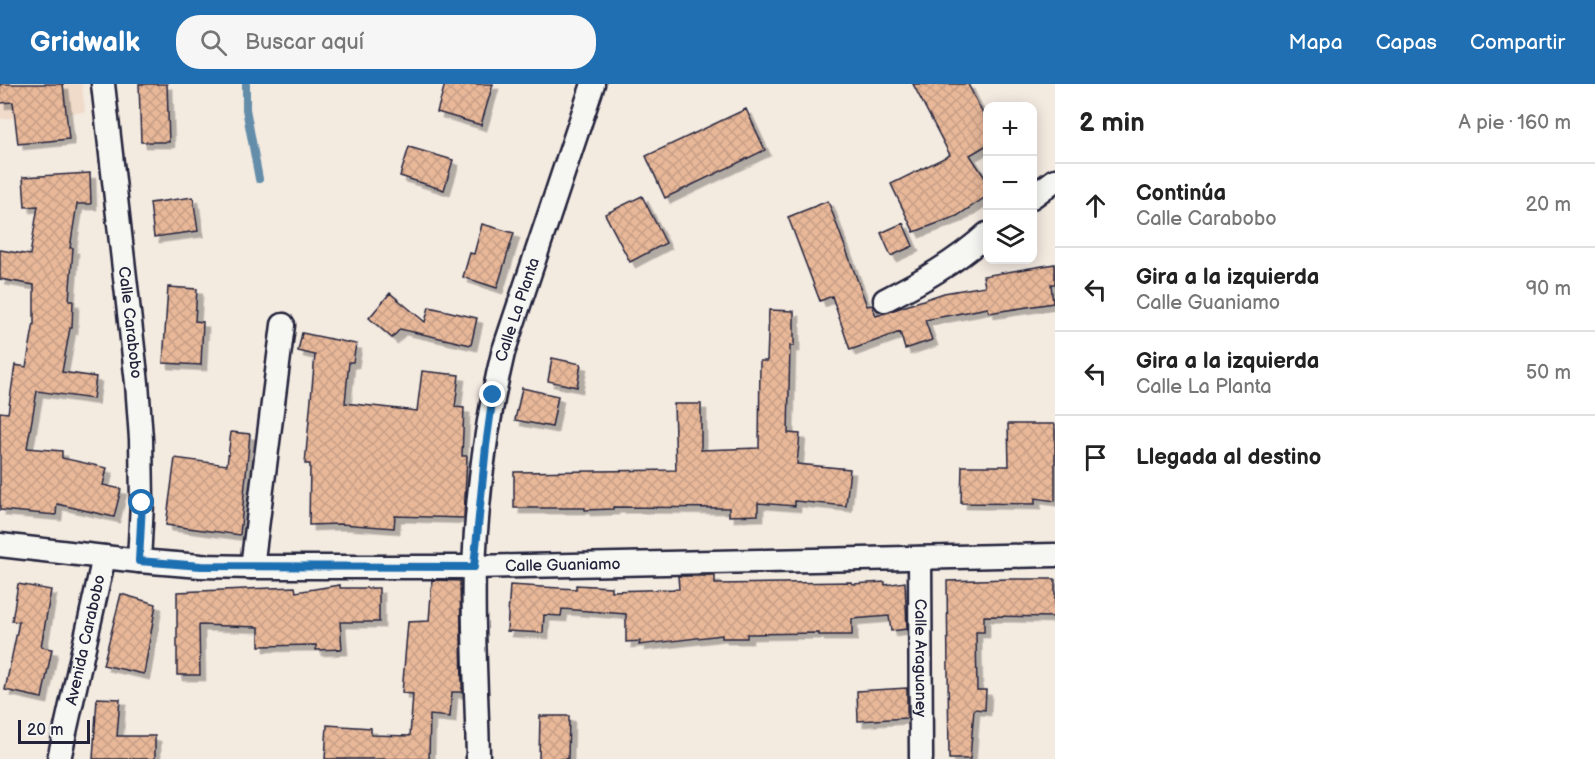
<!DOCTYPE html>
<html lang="es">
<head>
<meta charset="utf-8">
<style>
  :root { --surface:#fff; --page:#f6f6f6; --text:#222; --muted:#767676; --line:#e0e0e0; --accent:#1f6fb2 }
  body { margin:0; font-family:"Balsamiq Sans",sans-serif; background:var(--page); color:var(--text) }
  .controls { position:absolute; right:18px; top:18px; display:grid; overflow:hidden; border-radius:12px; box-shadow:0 3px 15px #0003 }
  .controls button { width:54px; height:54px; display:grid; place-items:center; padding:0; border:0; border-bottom:2px solid var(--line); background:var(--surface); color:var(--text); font:30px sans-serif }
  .scale { position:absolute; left:18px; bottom:15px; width:72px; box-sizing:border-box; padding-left:6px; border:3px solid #22223b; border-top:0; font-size:16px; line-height:21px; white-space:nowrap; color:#22223b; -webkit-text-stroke:4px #f6f6f2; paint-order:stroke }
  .stop { position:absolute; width:18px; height:18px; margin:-14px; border:4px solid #1f6fb2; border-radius:50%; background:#fff }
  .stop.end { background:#1f6fb2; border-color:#fff; box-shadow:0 2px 6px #0008 }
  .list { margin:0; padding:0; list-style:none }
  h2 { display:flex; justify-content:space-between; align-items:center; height:78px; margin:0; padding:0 24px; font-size:26px }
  h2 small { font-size:20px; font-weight:400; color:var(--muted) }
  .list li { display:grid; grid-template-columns:39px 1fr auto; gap:18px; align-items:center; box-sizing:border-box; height:84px; padding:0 24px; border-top:2px solid var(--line) }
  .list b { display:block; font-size:22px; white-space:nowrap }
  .list p { margin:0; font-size:20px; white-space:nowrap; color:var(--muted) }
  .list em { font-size:20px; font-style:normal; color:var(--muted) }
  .icon { flex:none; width:33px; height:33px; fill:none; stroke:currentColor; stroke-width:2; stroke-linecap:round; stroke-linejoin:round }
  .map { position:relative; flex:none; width:1055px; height:675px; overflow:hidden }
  header { display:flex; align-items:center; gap:36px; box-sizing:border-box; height:84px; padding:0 30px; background:var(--accent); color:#fff }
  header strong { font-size:28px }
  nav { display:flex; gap:33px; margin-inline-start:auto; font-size:21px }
  .search { width:420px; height:54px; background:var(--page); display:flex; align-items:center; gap:15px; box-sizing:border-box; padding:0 21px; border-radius:24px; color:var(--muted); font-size:22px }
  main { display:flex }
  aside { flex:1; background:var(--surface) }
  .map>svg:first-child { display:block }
</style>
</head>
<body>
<header>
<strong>Gridwalk</strong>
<div class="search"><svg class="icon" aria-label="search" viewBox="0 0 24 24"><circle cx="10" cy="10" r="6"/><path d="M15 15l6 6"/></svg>Buscar aquí</div>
<nav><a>Mapa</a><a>Capas</a><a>Compartir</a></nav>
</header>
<main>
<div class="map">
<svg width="1055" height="675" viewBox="0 0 1055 675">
  <defs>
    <pattern id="building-cross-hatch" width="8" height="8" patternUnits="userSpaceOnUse" patternTransform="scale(1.5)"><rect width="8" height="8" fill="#e8b899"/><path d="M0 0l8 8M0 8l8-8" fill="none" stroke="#c79e85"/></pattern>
    <filter id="shadow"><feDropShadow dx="5.5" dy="5.5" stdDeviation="0" flood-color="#0004"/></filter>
  </defs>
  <rect width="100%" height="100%" fill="#f3eae0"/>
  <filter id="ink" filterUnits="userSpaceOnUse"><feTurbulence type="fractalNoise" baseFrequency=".0167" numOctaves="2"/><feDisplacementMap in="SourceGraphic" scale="12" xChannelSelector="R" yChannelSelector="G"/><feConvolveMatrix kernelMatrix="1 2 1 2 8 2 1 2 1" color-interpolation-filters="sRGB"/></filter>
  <g filter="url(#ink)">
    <path fill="#f0dbcb" d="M 0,0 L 82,0 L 85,28 L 0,35 Z"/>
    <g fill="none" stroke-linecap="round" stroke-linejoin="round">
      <path stroke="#648da9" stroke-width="8" d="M 246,0 L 246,25 L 259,95"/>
    </g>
    <path fill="url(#building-cross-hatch)" stroke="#22223b" stroke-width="1.5" filter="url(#shadow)" d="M 0,0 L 63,0 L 69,55 L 18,60 L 13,18 L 0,19 Z
      M 139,0 L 167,0 L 169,58 L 141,58 Z
      M 445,0 L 493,0 L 481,41 L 437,28 Z
      M 913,0 L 968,0 L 987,38 L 987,61 L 970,71 L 987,97 L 987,112 L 957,132 L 914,148 L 891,100 L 950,71 Z
      M 746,25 L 765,66 L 665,114 L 646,72 Z
      M 409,63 L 453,76 L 444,106 L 400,92 Z
      M 90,89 L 91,120 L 77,120 L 70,164 L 73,164 L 69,217 L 73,217 L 72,244 L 70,244 L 62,288 L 96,293 L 93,315 L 37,307 L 27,364 L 62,367 L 62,374 L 107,384 L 103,401 L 121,405 L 114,433 L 57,420 L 56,431 L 0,426 L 0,328 L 8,329 L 15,281 L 26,283 L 34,239 L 34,201 L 0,195 L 0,166 L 30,171 L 38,122 L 25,123 L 23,93 Z
      M 642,112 L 666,159 L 630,178 L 605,130 Z
      M 193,113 L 198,147 L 154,153 L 150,119 Z
      M 828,117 L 867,222 L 872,221 L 876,232 L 944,209 L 985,202 L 983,192 L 1055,180 L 1055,200 L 1051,200 L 1053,219 L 989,229 L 988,224 L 925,236 L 932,256 L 905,265 L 900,248 L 850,266 L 832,212 L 820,217 L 788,133 Z
      M 903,139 L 913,162 L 891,172 L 881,149 Z
      M 482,140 L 514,149 L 497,204 L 463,193 L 470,169 L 474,170 Z
      M 168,203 L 197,205 L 195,237 L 203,238 L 201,281 L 163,279 Z
      M 390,209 L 425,238 L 429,223 L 477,234 L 471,261 L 400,245 L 392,254 L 369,234 Z
      M 769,226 L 794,227 L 794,262 L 790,262 L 788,349 L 800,350 L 797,380 L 850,385 L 846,422 L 795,417 L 795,422 L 758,419 L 758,431 L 729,432 L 729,424 L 613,423 L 613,425 L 585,426 L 585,424 L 514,424 L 514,388 L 676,386 L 674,320 L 701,320 L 701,366 L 759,364 L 760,277 L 767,277 Z
      M 302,249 L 356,260 L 353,278 L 349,278 L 345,319 L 417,327 L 422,287 L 459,291 L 455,323 L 464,324 L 462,372 L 467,372 L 464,434 L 395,432 L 394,444 L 340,440 L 309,441 L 310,380 L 305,380 L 315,271 L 298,267 Z
      M 552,274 L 581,280 L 577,303 L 548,297 Z
      M 522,304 L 558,312 L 552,343 L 515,336 Z
      M 1008,340 L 1055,340 L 1055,417 L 1035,414 L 1035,420 L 961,419 L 962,382 L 1009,382 Z
      M 231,348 L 250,350 L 240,451 L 166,441 L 175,374 L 227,381 Z
      M 678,492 L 715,492 L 715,500 L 851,498 L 852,500 L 885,498 L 885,501 L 905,498 L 907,545 L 891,547 L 889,532 L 852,535 L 852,551 L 819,551 L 819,549 L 747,550 L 747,554 L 722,554 L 722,551 L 639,561 L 640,557 L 626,558 L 626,530 L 562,525 L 561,532 L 544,531 L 543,549 L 507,547 L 510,501 L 576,505 L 576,501 L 611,503 L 611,507 L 679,505 Z
      M 1008,495 L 1055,495 L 1055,533 L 984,532 L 984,548 L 976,548 L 977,606 L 986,606 L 985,626 L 974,625 L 970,675 L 949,675 L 947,497 Z
      M 432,496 L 460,497 L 462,603 L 462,608 L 452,608 L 450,633 L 430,631 L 429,675 L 325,675 L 327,641 L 371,644 L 371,651 L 410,652 L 413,610 L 402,609 L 408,538 L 429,537 Z
      M 18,500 L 51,506 L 41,563 L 52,565 L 42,614 L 5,606 L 19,538 L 12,537 Z
      M 340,501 L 340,504 L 379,504 L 379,538 L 340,538 L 342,565 L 316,566 L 316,561 L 259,562 L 259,543 L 199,541 L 200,591 L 177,591 L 177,508 L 295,503 L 296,508 Z
      M 121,510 L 156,520 L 144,590 L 103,581 Z
      M 907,604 L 907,634 L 858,637 L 857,607 Z
      M 97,614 L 120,615 L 117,652 L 155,652 L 155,675 L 93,675 Z
      M 540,632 L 569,632 L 568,675 L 539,675 Z"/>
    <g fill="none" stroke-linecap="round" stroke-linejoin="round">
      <g stroke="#22223b" stroke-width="27">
        <g id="minor">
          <path id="s1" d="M 103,0 L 137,299 L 141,355 L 142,419 L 139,477"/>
          <path d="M 1032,113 L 1055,96"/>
          <path d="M 885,216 C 922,197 956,178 987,150"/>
          <path id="s2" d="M 0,461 L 139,477 L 201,482 L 252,483 L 474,483 L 1055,471"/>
          <path id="s3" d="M 920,474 L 921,675"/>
          <path d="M 252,483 L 283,241"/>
          <path id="s4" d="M 59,675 L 104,473"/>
          <path id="s5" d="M 478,675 C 477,611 472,546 474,483 C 477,411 486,339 503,269 L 593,0"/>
        </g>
      </g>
      <use href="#minor" stroke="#f6f6f2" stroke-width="22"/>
    </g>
  </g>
  <g fill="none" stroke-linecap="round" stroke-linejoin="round" filter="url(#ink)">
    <path stroke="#1f6fb2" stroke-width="8" d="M 142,419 L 139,477 L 201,482 L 474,483 L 486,362 L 493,311"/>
  </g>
  <g text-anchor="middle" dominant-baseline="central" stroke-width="5" stroke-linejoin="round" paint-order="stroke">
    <g font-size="16" fill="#22223b" stroke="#f6f6f2">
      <text stroke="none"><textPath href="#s5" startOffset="454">Calle La Planta</textPath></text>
      <text stroke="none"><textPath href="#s1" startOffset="240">Calle Carabobo</textPath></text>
      <text stroke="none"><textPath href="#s2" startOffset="564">Calle Guaniamo</textPath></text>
      <text stroke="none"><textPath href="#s4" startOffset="122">Avenida Carabobo</textPath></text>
      <text stroke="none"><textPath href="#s3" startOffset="100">Calle Araguaney</textPath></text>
    </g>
  </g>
</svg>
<div class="controls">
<button>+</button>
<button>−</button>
<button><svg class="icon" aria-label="layers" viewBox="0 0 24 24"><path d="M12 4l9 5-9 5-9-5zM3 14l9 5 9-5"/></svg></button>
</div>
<div class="scale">20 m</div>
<div class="stop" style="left:142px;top:419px"></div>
<div class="stop end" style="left:493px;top:311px"></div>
</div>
<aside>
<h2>2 min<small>A pie · 160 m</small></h2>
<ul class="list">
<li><svg class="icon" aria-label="ahead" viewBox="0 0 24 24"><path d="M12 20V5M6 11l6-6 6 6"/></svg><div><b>Continúa</b><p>Calle Carabobo</p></div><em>20 m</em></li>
<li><svg class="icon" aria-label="left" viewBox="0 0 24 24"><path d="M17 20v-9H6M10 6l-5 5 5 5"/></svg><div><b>Gira a la izquierda</b><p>Calle Guaniamo</p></div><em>90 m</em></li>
<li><svg class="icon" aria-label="left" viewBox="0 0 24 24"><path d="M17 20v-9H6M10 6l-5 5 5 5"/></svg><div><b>Gira a la izquierda</b><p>Calle La Planta</p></div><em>50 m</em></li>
<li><svg class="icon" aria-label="arrive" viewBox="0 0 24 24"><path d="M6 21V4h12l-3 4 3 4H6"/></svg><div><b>Llegada al destino</b></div></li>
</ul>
</aside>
</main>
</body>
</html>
